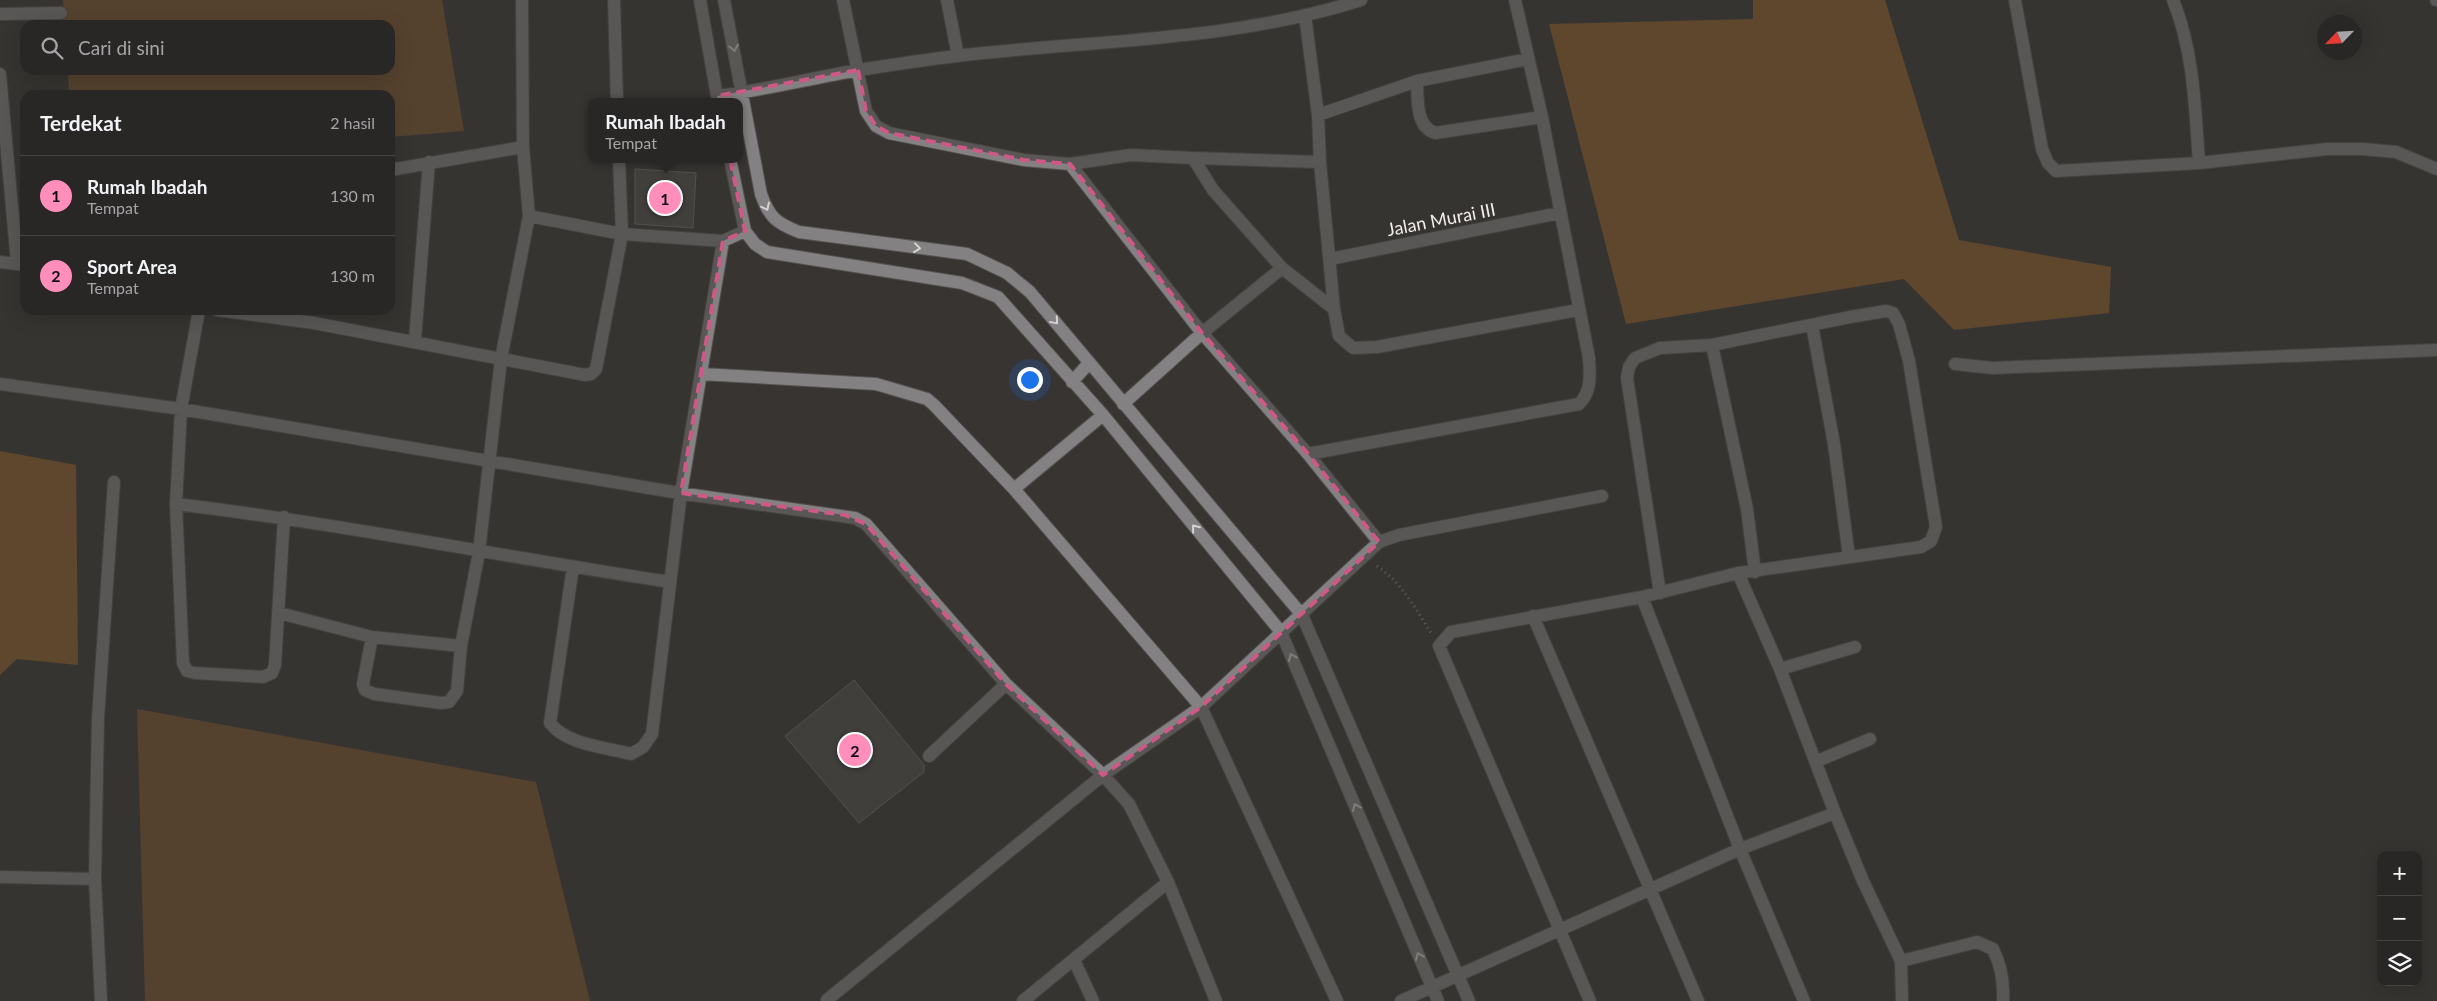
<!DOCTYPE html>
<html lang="id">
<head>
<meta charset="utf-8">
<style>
  :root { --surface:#292726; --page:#312f2e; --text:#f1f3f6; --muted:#a5a5a7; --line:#454443; --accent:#ff8eba }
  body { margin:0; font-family:Lato,sans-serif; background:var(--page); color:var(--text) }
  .controls { position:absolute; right:15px; bottom:15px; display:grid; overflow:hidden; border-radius:10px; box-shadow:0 5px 20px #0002 }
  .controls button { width:45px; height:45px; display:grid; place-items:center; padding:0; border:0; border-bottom:1px solid var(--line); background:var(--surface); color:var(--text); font:25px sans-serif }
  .compass { position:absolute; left:2317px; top:15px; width:45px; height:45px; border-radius:50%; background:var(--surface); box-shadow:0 5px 20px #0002; rotate:245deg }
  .you { position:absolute; left:1029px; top:379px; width:18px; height:18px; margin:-12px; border:4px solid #fff; border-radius:50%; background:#1a73e8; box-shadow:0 0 0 8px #1a73e833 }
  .badge { display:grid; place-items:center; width:32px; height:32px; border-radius:50%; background:var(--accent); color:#111; font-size:16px; font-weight:700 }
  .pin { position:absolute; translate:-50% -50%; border:2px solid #fff; box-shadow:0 1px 5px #0006 }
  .popup { position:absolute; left:588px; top:98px; width:155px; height:65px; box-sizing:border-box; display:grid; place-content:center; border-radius:10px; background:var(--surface); filter:drop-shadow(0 1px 4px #0005); font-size:16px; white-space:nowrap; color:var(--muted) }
  .popup b { font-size:19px; color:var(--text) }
  .popup::after { content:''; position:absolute; left:50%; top:100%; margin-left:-10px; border:10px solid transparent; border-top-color:var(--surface) }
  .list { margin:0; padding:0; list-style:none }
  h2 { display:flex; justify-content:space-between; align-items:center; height:65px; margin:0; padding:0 20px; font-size:21px }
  h2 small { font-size:16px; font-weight:400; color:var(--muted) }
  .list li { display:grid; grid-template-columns:32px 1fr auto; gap:15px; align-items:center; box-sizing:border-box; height:80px; padding:0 20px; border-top:1px solid var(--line) }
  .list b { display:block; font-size:19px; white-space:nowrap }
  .list p { margin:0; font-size:16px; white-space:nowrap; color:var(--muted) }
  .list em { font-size:16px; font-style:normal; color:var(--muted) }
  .icon { flex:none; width:28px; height:28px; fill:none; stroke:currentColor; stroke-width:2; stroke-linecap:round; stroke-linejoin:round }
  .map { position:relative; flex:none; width:2437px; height:1001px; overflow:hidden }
  .search { position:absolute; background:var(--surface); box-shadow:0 5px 20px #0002; left:20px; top:20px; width:375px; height:55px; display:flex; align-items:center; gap:12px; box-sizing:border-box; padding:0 18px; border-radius:15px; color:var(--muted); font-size:19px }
  .panel { position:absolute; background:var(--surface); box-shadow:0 5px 20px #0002; left:20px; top:90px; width:375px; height:225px; border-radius:15px }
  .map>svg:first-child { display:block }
</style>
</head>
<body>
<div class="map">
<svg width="2437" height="1001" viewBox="0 0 2437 1001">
  <rect width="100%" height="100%" fill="#373432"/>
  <path fill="#79522c" d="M 63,0 L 442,0 L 464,131 L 390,137 L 390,95 L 69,95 L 68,70 L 390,70 L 390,25 L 64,25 Z
    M 137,709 L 536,782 L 590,1001 L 145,1001 Z"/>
  <path fill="#905e2c" d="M 1753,0 L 1885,0 L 1959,240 L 2111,267 L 2109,313 L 1954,330 L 1904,279 L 1626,324 L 1549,24 L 1753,19 Z
    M 0,451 L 76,465 L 78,665 L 17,659 L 0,675 Z"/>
  <path fill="#4f4c49" stroke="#74706e" d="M 635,169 L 696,173 L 693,228 L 635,224 Z
    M 854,680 L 924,765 L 924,772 L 859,823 L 785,736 Z"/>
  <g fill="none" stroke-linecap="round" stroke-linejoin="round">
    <g stroke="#555250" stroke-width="14">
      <path id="minor" d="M 614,0 L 617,102
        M 700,0 L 718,102
        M 724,0 L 761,194 C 769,217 776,223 799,232 L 967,254 L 1007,273 L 1030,292 L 1302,615 L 1469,1001
        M 843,0 L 866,111 L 876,126 L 889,133 L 1024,160 L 1070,164 L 1202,333 L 1308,454 L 1379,542
        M 947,0 L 958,56
        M 2015,0 L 2042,149 L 2048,163 L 2056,171 L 2199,163 L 2327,149 L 2363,149 L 2396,152 L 2437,169
        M 2173,0 C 2194,52 2195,108 2199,163
        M 2436,0 L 2437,0
        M 0,14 L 61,13
        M 1305,15 L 1318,115 L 1320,162 L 1334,309 L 1339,336 L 1353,348 L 1377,347 L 1578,310
        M 0,74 L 17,263
        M 1417,81 C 1418,99 1415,126 1435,133 L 1542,117
        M 717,96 C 765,90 811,78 859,70 C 891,65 924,60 956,56 C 1091,40 1230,42 1361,0
        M 1318,115 L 1417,81 L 1528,59
        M 1193,158 L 1320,162
        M 730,159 L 745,231 L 755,244 L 767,252 L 962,283 L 998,297 L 1103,415 L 1281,632 L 1438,1001
        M 1070,164 L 1131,155 L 1193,158 L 1213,190 L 1282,268 L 1334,309
        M 390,170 L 523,147
        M 529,216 L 622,234 L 723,241 L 745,231
        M 1330,259 L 1560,213
        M 0,262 L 25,265
        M 199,310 L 181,409 L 176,504 L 183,663 L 187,671 L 195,673 L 263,677 L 272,673 L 275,665 L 284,517
        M 217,310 L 314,323 L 585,375 L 591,374 L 596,369 L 622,234 L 619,159
        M 1812,325 L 1834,444 L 1849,557
        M 415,340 L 429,162
        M 1712,345 L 1747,509 L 1755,572
        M 1955,364 L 1993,368 L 2437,350
        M 701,374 L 876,384 L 927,399 L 934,405 L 1014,489 L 1201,707 L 1337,1001
        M 1072,382 L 1089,363
        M 0,384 L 181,409 L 679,493 L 855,518 L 866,524 L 1006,684 L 1103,775 L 1129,804 L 1168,882 L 1216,1001
        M 1123,404 L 1202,333 L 1282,268
        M 1308,454 L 1579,404 C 1592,391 1590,375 1589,358 L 1542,117 L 1515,0
        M 1014,489 L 1103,415
        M 176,504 C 342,524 505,557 670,582
        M 573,567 L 550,723 C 567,745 605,747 631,754 L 643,747 L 652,734 L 681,493 L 723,241
        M 1642,597 L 1740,849 L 1804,1001
        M 279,613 L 372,637 L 461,646
        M 1533,616 L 1698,1001
        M 372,637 L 363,684 L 365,690 L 374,694 L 441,703 L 449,702 L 457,691 L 461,646 L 479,552 L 501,359 L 529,216 L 523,147 L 522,0
        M 1780,669 L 1855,647
        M 929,756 L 1006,684
        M 1817,761 L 1870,739
        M 1835,813 L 1863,881 L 1901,961 L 1902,1001
        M 0,877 L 95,879
        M 1074,960 L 1093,1001
        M 1901,961 L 1977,942 L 1993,949 C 2001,965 2004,983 2003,1001
        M 827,1000 L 1103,775 L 1201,707 L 1379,542 L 1399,535 L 1602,496
        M 101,1001 L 95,879 L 98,718 L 114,482
        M 1023,1001 L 1168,882
        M 1401,1001 L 1740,849 L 1835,813 L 1780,669 L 1738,573
        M 1590,1001 L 1439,646 L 1451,632 L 1642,597 L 1738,573 L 1921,547 L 1931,541 L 1936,527 L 1909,361 L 1899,324 L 1893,313 L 1886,311 L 1850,317 L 1712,345 L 1660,348 L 1635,358 L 1629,367 L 1627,378 L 1660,593"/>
    </g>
    <path stroke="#959290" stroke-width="3" stroke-dasharray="1 4" stroke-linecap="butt" d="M 1377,566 C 1402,583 1415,608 1431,633"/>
    <use href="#minor" stroke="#848182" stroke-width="12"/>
  </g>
  <defs><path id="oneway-chevron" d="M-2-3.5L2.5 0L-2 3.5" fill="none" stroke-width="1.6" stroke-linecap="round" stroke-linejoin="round" transform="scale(1.25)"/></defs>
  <g stroke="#d6d4d2">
    <use href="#oneway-chevron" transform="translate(734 48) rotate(79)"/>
    <use href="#oneway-chevron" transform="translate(766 207) rotate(64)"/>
    <use href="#oneway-chevron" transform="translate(917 248) rotate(7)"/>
    <use href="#oneway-chevron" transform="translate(1055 321) rotate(50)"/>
    <use href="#oneway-chevron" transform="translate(1195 528) rotate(-129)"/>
    <use href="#oneway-chevron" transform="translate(1292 657) rotate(-113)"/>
    <use href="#oneway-chevron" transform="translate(1356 807) rotate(-113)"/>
    <use href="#oneway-chevron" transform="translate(1419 956) rotate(-113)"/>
  </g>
  <path d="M0 0H2437V1001H0ZM 858,70 L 866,111 L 876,126 L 889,133 L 1024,160 L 1070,164 L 1202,333 L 1308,454 L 1379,542 L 1201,707 L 1103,775 L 1006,684 L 866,524 L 845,515 L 681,493 L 723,241 L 745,231 L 717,96 Z" fill="#373432" fill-opacity=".55" fill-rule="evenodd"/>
  <path fill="none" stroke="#d05887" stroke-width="4" stroke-dasharray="10 6" stroke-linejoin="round" d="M 858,70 L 866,111 L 876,126 L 889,133 L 1024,160 L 1070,164 L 1202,333 L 1308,454 L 1379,542 L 1201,707 L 1103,775 L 1006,684 L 866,524 L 845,515 L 681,493 L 723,241 L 745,231 L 717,96 Z"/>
  <g text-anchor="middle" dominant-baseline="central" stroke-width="4" stroke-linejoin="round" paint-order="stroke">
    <g font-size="18" fill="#f1efed" stroke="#373432">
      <text transform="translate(1441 219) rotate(-11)">Jalan Murai III</text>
    </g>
  </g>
</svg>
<div class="controls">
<button>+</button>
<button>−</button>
<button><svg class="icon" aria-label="layers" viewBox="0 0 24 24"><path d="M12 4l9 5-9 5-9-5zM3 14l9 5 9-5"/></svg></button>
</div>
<svg class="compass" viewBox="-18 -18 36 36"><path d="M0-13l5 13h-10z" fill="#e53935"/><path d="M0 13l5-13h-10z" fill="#a5a5a7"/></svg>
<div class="you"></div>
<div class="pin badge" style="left:665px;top:198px">1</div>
<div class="popup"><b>Rumah Ibadah</b>Tempat</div>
<div class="pin badge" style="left:855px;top:750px">2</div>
<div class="search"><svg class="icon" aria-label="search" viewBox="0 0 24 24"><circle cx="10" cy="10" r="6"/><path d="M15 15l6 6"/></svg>Cari di sini</div>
<section class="panel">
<h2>Terdekat<small>2 hasil</small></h2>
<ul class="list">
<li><span class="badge">1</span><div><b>Rumah Ibadah</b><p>Tempat</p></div><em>130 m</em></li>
<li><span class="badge">2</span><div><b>Sport Area</b><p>Tempat</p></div><em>130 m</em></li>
</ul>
</section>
</div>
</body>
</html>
